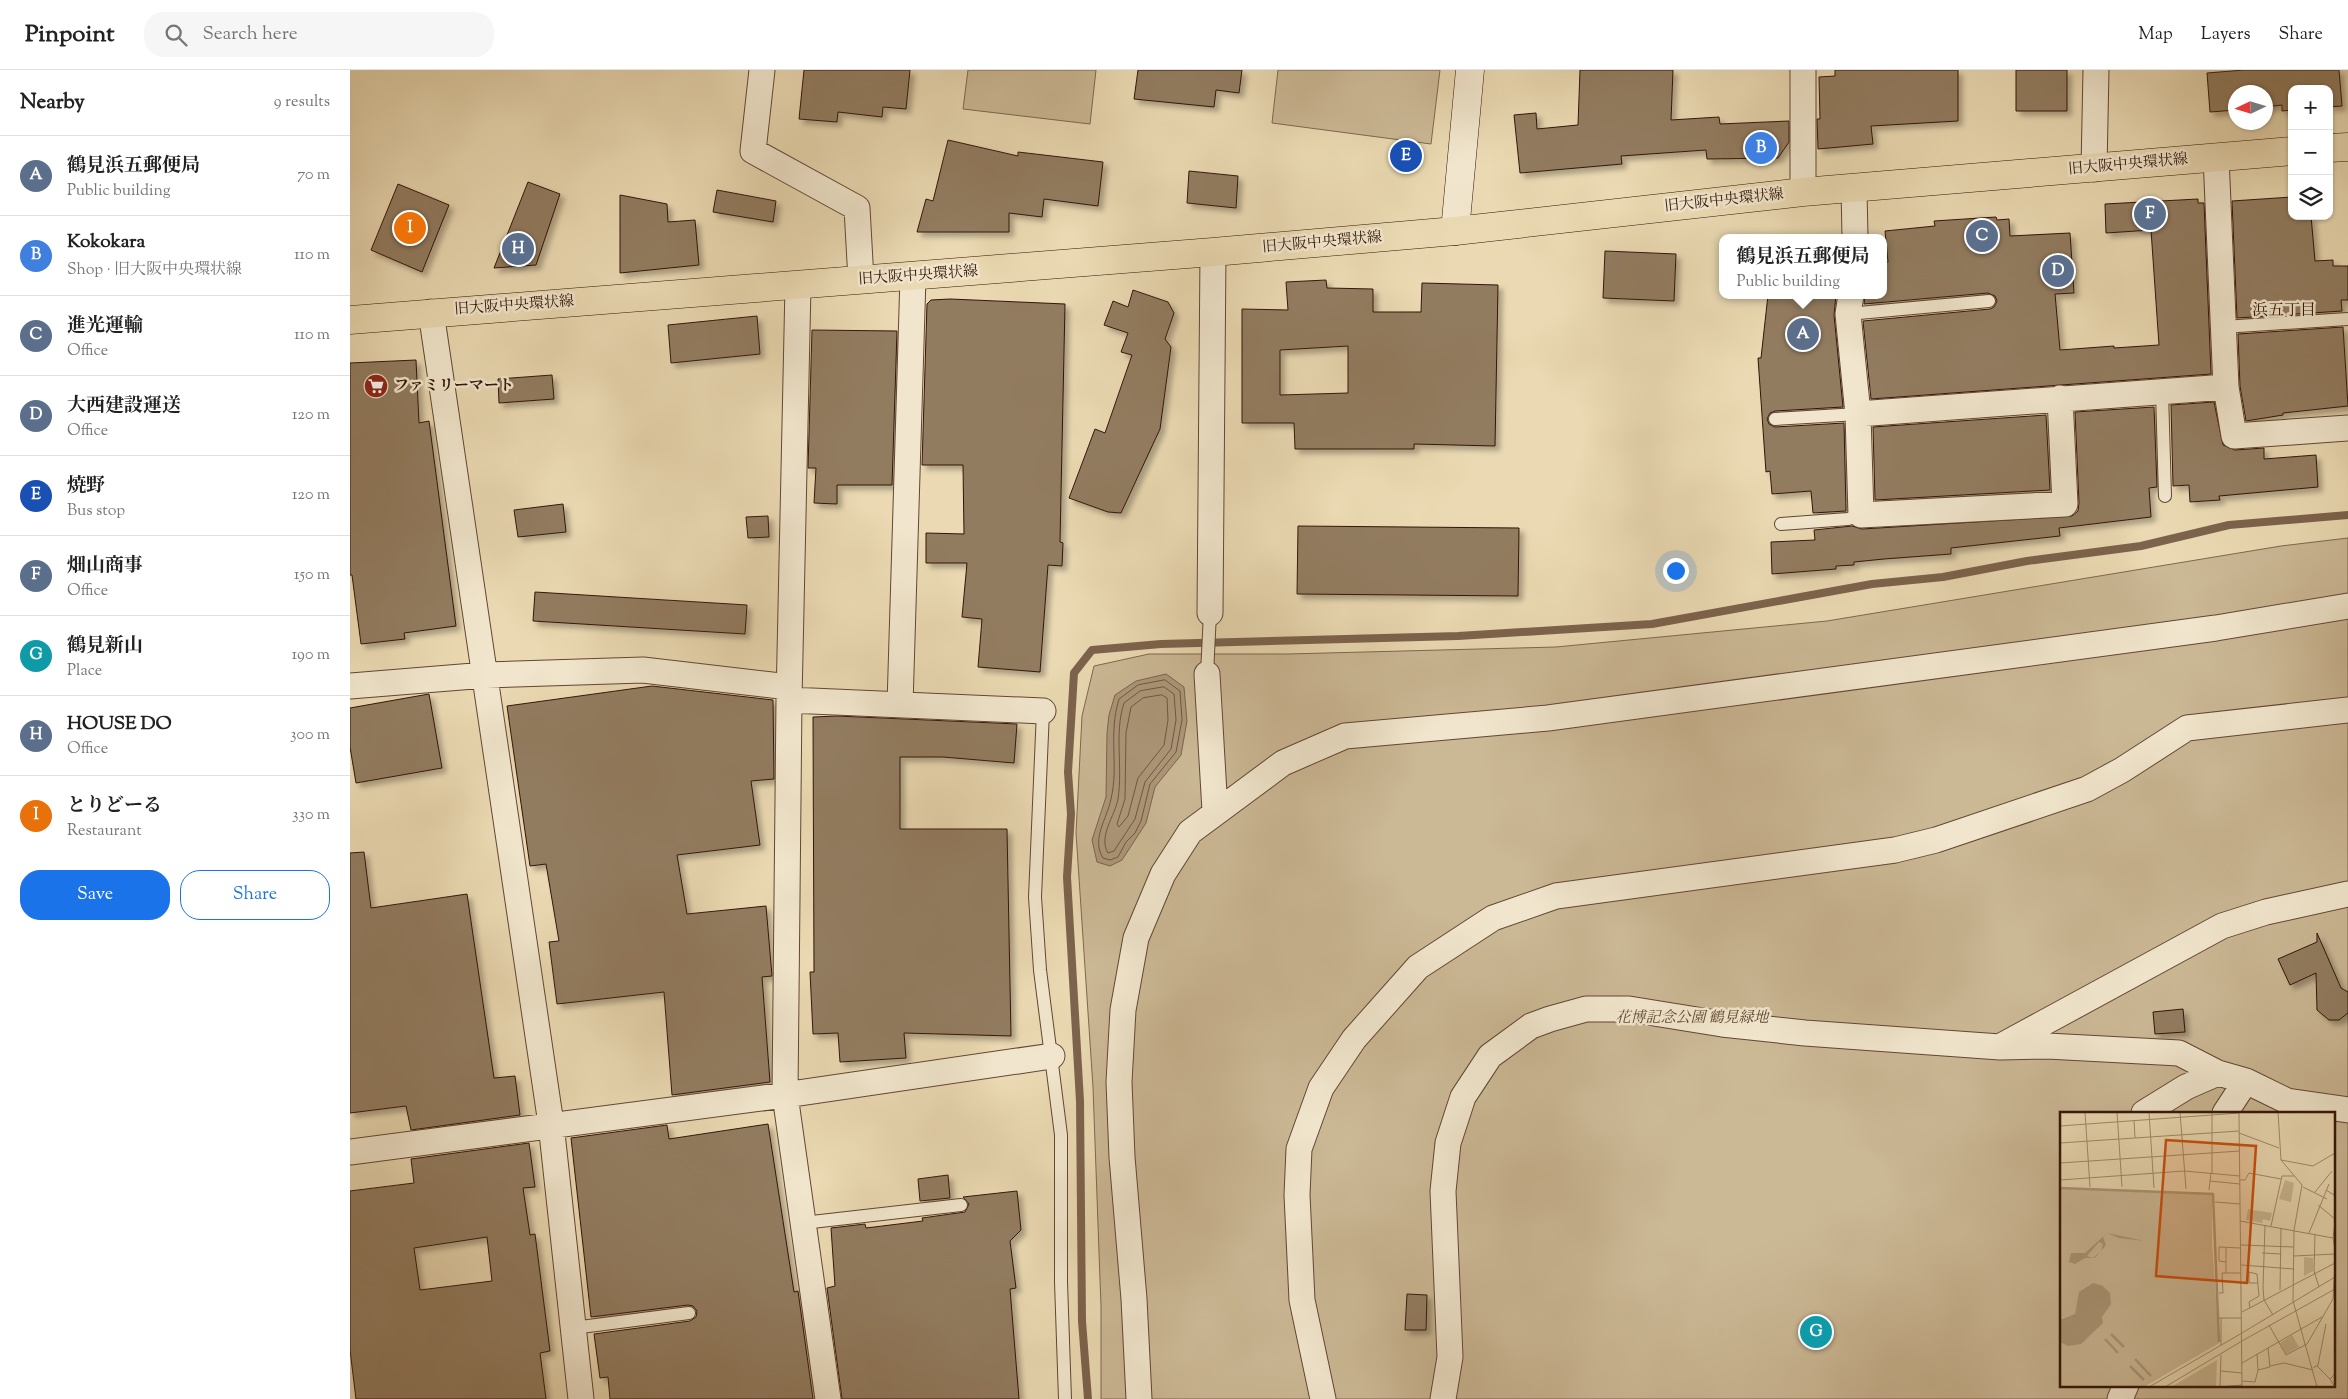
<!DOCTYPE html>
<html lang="en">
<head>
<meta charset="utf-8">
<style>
  :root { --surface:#fff; --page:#f6f6f6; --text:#222; --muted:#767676; --line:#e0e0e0; --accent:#1a73e8 }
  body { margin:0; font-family:"Sorts Mill Goudy","Noto Serif JP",serif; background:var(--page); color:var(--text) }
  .controls { position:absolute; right:15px; top:15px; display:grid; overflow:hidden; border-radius:10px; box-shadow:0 1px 4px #0004 }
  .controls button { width:45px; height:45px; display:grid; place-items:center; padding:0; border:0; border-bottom:1px solid var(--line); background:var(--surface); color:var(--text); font:25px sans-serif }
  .compass { position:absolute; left:1878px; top:15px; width:45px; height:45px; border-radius:50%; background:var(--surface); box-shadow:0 1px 4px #0004; rotate:266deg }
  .you { position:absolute; left:1325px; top:500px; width:18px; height:18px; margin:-12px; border:4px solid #fff; border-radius:50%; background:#1a73e8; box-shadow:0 0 0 8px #1a73e833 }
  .badge { display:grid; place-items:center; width:32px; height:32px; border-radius:50%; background:var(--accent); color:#fff; font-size:16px; font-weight:700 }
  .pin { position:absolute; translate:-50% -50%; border:2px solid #fff; box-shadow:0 1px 5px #0006 }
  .popup { position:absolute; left:1369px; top:164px; width:168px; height:65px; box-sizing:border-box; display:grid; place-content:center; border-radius:10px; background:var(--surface); filter:drop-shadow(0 1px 4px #0005); font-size:16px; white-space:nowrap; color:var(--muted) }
  .popup b { font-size:19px; color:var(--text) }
  .popup::after { content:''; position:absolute; left:50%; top:100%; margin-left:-10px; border:10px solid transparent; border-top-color:var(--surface) }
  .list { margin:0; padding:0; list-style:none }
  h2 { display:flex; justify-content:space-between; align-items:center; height:65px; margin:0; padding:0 20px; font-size:21px }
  h2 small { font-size:16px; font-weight:400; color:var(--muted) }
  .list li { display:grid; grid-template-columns:32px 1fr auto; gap:15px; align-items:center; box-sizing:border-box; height:80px; padding:0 20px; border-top:1px solid var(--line) }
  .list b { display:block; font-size:19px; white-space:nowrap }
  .list p { margin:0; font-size:16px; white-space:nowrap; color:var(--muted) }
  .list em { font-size:16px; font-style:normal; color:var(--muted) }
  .actions { display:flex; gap:10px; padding:15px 20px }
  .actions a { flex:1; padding:11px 0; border:1px solid var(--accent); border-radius:20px; text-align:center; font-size:18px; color:var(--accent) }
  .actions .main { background:var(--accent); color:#fff }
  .icon { flex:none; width:28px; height:28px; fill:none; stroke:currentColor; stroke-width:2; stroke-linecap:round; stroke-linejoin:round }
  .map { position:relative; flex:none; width:1998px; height:1329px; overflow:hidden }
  header { display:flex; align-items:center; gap:30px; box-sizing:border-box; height:70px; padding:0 25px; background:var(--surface); border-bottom:1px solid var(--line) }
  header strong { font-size:24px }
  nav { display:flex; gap:28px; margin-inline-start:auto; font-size:18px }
  .search { width:350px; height:45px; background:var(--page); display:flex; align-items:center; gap:12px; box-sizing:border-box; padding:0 18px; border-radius:20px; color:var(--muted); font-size:19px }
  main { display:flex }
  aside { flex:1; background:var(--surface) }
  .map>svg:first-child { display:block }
</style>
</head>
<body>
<header>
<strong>Pinpoint</strong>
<div class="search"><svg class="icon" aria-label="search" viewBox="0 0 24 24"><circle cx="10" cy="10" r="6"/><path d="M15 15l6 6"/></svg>Search here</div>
<nav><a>Map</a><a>Layers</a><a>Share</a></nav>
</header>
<main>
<aside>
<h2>Nearby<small>9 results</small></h2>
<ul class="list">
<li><span class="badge" style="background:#5c6f8a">A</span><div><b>鶴見浜五郵便局</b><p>Public building</p></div><em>70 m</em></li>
<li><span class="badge" style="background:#3f7fe0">B</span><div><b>Kokokara</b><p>Shop · 旧大阪中央環状線</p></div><em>110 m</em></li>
<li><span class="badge" style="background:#5c6f8a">C</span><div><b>進光運輸</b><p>Office</p></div><em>110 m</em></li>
<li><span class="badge" style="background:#5c6f8a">D</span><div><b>大西建設運送</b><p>Office</p></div><em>120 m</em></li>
<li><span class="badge" style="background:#1a4fb4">E</span><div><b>焼野</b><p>Bus stop</p></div><em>120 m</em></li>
<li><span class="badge" style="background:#5c6f8a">F</span><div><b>畑山商事</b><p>Office</p></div><em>150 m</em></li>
<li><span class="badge" style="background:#0f9aa8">G</span><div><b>鶴見新山</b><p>Place</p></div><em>190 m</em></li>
<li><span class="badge" style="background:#5c6f8a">H</span><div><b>HOUSE DO</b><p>Office</p></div><em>300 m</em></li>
<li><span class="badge" style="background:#e8710a">I</span><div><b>とりどーる</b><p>Restaurant</p></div><em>330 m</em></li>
</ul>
<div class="actions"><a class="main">Save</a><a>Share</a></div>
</aside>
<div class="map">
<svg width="1998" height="1329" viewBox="0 0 1998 1329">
  <defs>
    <filter id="shadow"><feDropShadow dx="4.5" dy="4.5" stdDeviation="2.5" flood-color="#0004"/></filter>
  </defs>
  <rect width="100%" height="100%" fill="#ead9b2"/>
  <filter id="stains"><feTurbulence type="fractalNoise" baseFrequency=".004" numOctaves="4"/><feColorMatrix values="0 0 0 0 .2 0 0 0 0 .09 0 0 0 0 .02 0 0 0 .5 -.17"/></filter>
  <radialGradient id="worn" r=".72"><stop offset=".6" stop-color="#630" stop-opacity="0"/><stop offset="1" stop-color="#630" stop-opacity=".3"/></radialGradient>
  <path fill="#cbb895" stroke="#7f674f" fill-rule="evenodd" d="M 618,0 L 746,0 L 740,54 L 613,39 Z
    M 928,0 L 1090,0 L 1081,74 L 922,53 Z
    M 1998,468 L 1998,1329 L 751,1329 L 751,1236 L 743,1017 L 726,763 L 732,646 L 744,596 L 799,584 L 938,584 L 1206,577 L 1477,551 L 1931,476 ZM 1712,1043 L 1984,1043 L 1984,1315 L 1712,1315 Z"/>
  <path fill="#ac9779" stroke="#7c634c" d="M 816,604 L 834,617 L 837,651 L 831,685 L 805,717 L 796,753 L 772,790 L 760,796 L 747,792 L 742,770 L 756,727 L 757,663 L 759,645 L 765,625 L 786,611 Z"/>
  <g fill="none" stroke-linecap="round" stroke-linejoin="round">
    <path stroke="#705641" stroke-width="1" d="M 815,610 L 830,621 L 832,650 L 826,682 L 800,714 L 791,751 L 785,763 L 776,772 L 768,787 L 760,790 L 753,788 C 741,769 757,749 761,729 C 769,695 758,665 769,629 L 788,615 Z
      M 814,617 L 824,624 L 826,650 L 821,679 L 795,712 L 785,749 L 764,781 L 758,783 C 748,766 765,746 768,729 C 773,696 764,664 774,633 L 790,621 Z
      M 812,625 L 817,628 L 818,650 L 814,675 L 788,708 L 778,746 L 769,757 L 767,754 L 775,729 L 776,663 L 781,637 L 793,628 Z"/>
    <path stroke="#7c634c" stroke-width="8" d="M 738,1329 L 732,1251 L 730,1031 L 717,807 L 721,744 L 718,702 L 724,603 L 742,580 L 811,574 L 1108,566 L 1302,554 L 1522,514 L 1593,507 L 1677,491 L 1791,476 L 1879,455 L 1998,445"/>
  </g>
  <path fill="#927b61" stroke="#331609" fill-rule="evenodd" filter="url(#shadow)" d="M 454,0 L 560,0 L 556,39 L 533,37 L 532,47 L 488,42 L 487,52 L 449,49 Z
    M 788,0 L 892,0 L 889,23 L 866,20 L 864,37 L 784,29 Z
    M 1230,0 L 1323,0 L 1321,50 L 1369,47 L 1370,54 L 1439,51 L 1439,72 L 1428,88 L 1357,89 L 1356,80 L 1271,86 L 1272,94 L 1170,103 L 1164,45 L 1186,43 L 1187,59 L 1228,55 Z
    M 1485,0 L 1608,0 L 1608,51 L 1521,56 L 1523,74 L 1468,79 L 1467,49 L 1470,49 L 1469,7 L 1485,6 Z
    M 1666,0 L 1717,0 L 1717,41 L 1666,41 Z
    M 1894,0 L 1989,0 L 1992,36 L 1979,37 L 1979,19 L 1942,19 L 1942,40 L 1932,41 L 1932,35 L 1916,37 L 1916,22 L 1886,22 L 1886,40 L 1860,42 L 1857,3 Z
    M 598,70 L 668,86 L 668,82 L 753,92 L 748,136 L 694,129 L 692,147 L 659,143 L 659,162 L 567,162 L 576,129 L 583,131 Z
    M 839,101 L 888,106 L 886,138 L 837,133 Z
    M 178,112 L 210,124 L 186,195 L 144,198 Z
    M 48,114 L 99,135 L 72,202 L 21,180 Z
    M 367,120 L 426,131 L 423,152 L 363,142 Z
    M 270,125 L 317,134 L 318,152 L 345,150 L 349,195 L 270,203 Z
    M 1942,127 L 1942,146 L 1961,146 L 1965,191 L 1983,190 L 1983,196 L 1998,196 L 1998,230 L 1991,230 L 1992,241 L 1887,248 L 1882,131 Z
    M 1848,129 L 1848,133 L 1854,133 L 1861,304 L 1521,329 L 1513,251 L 1640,239 L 1644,237 L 1647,231 L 1645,226 L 1638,223 L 1514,234 L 1515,225 L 1533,225 L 1533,193 L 1538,192 L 1535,161 L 1585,156 L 1584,151 L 1646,147 L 1647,150 L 1659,149 L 1660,166 L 1720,163 L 1724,223 L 1705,224 L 1710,280 L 1764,276 L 1764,278 L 1809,275 L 1801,160 L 1756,163 L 1755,134 Z
    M 1255,181 L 1326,184 L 1324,231 L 1253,228 Z
    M 976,210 L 977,218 L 1023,219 L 1023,242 L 1071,242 L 1072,213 L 1148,215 L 1145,376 L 1064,374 L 1064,379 L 945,379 L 944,353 L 892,353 L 892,239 L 938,240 L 936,212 ZM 998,276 L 998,323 L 930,325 L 930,280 Z
    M 783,220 L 818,232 L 824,243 L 815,269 L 821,277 L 810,359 L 771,443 L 758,442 L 719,428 L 745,359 L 755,363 L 782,285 L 771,282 L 778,263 L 754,255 L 763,231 L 778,237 Z
    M 1418,225 L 1486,225 L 1484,245 L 1493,337 L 1425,341 L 1420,343 L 1417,349 L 1419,354 L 1425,357 L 1494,353 L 1496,441 L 1463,443 L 1461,421 L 1422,424 L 1420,401 L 1416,402 L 1408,288 L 1411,288 Z
    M 600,229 L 715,234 L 710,472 L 713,473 L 712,496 L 698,495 L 690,602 L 628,597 L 632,549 L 612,547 L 617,493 L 576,493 L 576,463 L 614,464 L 613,395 L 572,395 L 577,234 L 581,230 Z
    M 407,246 L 410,284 L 321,293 L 318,255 Z
    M 1993,257 L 1998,336 L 1933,343 L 1933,345 L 1896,351 L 1890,316 L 1888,264 Z
    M 462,260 L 547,261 L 542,415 L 487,415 L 487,434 L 464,433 L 466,398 L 458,398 Z
    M 66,290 L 69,353 L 79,351 L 106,556 L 54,563 L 55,569 L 11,574 L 2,505 L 0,505 L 0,293 Z
    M 202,305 L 204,329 L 149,333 L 148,309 Z
    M 1864,332 L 1873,375 L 1885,380 L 1914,378 L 1914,389 L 1966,385 L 1968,417 L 1869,426 L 1870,430 L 1840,432 L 1839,415 L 1823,416 L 1821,335 Z
    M 1804,337 L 1807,417 L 1799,418 L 1801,447 L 1709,458 L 1710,466 L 1601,478 L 1601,484 L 1534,489 L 1504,492 L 1504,495 L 1486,496 L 1486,499 L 1422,504 L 1421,472 L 1465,470 L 1464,460 L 1502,456 L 1512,459 L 1722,446 L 1728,441 L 1729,433 L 1725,342 Z
    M 1696,345 L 1700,420 L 1525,430 L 1523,357 Z
    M 213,434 L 216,462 L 168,467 L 164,440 Z
    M 418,446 L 419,467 L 398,468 L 396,447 Z
    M 948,456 L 1169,458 L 1168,526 L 947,524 Z
    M 185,522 L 397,535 L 395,564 L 183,551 Z
    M 302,616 L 423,630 L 424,709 L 401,711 L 410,775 L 327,785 L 337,844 L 416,836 L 422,906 L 412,907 L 420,1012 L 322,1025 L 314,922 L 207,934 L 199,872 L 209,871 L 196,794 L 180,796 L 157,636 Z
    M 79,624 L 92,698 L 6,713 L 0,677 L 0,638 Z
    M 487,646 L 667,654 L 664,693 L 593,687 L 550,687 L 550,759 L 657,759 L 661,966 L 554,963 L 556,988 L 490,992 L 488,963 L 463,964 L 460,902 L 464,902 L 463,647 Z
    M 14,782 L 21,838 L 117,824 L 144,1008 L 165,1006 L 170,1045 L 61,1060 L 56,1036 L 0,1043 L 0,783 Z
    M 1967,863 L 1991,918 L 1998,922 L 1998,943 L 1989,950 L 1979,950 L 1967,940 L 1966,903 L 1940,915 L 1928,889 L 1967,872 Z
    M 1833,939 L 1835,962 L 1805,964 L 1803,942 Z
    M 418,1054 L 444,1222 L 448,1221 L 463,1329 L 260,1329 L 258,1307 L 250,1308 L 244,1264 L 340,1251 L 346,1247 L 347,1241 L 343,1236 L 338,1235 L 241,1247 L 221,1068 L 317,1055 L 319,1069 Z
    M 179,1073 L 185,1117 L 173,1118 L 180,1165 L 185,1164 L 200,1281 L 190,1283 L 196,1329 L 6,1329 L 0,1280 L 0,1121 L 64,1113 L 61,1089 ZM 137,1167 L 142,1211 L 70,1220 L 64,1178 Z
    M 598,1105 L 600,1128 L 570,1131 L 568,1109 Z
    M 667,1121 L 671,1160 L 660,1171 L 666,1218 L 660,1219 L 669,1329 L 492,1329 L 477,1218 L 485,1216 L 481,1158 L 515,1154 L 516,1158 L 573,1151 L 572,1148 L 615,1142 L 619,1134 L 613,1127 Z
    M 1057,1224 L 1077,1225 L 1076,1260 L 1055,1260 Z"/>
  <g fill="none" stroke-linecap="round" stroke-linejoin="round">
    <g stroke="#614733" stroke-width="14">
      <path id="lane" d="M 1498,244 L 1639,231
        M 1873,257 L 1998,249
        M 1812,322 L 1815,426
        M 1425,349 L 1508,344
        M 1431,454 L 1498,449 L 1511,445
        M 857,604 L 860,543
        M 693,641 L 685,827 L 690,900 L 711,1065 L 711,1212 L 715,1329
        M 453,1153 L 611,1135
        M 223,1258 L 339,1243"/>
    </g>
    <g stroke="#614733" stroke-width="27">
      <path id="street" d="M 412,0 L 403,81 L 507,138 L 511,210
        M 1453,0 L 1453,122
        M 1866,87 L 1876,317 L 1884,366 L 1998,358
        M 1744,99 L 1746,0
        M 1504,119 L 1505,168
        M 448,216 L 439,630 L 435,1025 L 478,1329
        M 1501,225 L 1498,244 L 1508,344 L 1511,445 L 1715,434 L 1710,328
        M 81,242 L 201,1054 L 231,1329
        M 1508,344 L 1876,317
        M 860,543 L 863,182
        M 857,604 L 865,741
        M 0,616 L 136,605 L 293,600 L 439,617
        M 439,630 L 693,641
        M 550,635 L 563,207
        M 1653,975 L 1872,856 L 1916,842 L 1998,824
        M 1794,1043 L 1836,1017 L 1868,1003
        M 1875,1043 L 1896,1011
        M 0,1082 L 435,1025 L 702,986
        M 789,1329 L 784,1229 L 772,1087 L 769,1012 L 773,940 L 786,868 L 813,804 L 840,762 L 933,693 L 995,666 L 1198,648 L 1866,558 L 1998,536
        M 973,1329 L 952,1230 L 947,1125 L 949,1079 L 971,1018 L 1004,969 L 1068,897 L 1143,848 L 1206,826 L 1545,780 L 1586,770 L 1737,719 L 1772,700 L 1837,658 L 1998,640
        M 1093,1329 L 1100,1287 L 1093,1121 L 1098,1073 L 1113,1027 L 1140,986 L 1181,956 L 1200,949 L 1236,939 L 1279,939 L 1372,954 L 1455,963 L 1650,977 L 1697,976 L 1829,983 L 1868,1003 L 1896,1011 L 1937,1031 L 1998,1040
        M 1770,1329 L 1776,1315"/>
    </g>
    <g stroke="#331609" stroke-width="29">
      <path id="secondary" d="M 1105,161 L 1120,0"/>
    </g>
    <g stroke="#331609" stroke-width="29">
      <path id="primary" d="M 1979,78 L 1998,77
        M 0,250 L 863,182 L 1105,161 L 1453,122 L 1942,81"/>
    </g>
    <use href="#lane" stroke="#f1e6cd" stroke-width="12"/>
    <use href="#street" stroke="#f1e6cd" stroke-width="25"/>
    <use href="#secondary" stroke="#f1e6cd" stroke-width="28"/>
    <use href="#primary" stroke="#ead9b2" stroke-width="28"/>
  </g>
  <defs>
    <g id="supermarket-disc" transform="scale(1.25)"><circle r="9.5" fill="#8f2418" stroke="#f1e6cd"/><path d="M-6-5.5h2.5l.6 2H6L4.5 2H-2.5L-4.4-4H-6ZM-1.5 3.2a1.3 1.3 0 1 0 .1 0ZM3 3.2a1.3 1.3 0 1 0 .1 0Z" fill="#fff"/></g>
  </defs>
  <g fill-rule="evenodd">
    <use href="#supermarket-disc" x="26" y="316"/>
  </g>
  <g text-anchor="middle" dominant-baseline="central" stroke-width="5" stroke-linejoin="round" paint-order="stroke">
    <g font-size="15" fill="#331609" stroke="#f1e6cd">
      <text transform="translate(1778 95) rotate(-5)">旧大阪中央環状線</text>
      <text transform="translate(1374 131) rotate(-6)">旧大阪中央環状線</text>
      <text transform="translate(972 173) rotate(-5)">旧大阪中央環状線</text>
      <text transform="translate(568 206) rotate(-4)">旧大阪中央環状線</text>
      <text transform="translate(164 236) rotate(-4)">旧大阪中央環状線</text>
    </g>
    <g font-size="15" font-weight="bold" fill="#331609" stroke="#f1e6cd" text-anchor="start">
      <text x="44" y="316">ファミリーマート</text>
    </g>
    <g font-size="15" font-style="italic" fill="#614733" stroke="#f1e6cd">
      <text x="1342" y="948">花博記念公園 鶴見緑地</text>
    </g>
    <g font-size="16" fill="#331609" stroke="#f1e6cd">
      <text x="1934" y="241">浜五丁目</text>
    </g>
  </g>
  <g transform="translate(1710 1042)">
    <rect width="275" height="275" fill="#ead9b2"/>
    <path d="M 225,68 L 234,71 L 231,90 L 219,87 ZM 0,76 L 152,82 L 152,132 L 159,231 L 84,275 L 0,275 ZM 188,97 L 212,101 L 210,109 L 203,107 L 202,111 L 186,108 ZM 244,145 L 253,146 L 253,159 L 244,164 ZM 232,223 L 239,235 L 226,242 L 220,231 ZM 157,248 L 156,275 L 111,275 Z" fill="#cbb895"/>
    <path d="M 47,121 L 85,129 L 59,126 L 47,121 L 43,125 L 46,133 L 35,146 L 25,146 L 15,152 L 9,150 L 11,141 L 25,141 ZM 39,130 L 43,132 L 41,139 L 33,146 L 27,144 ZM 33,171 L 43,174 L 50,181 L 51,192 L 42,205 L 43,211 L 21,232 L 8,234 L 0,230 L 0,208 L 15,202 L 19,180 Z" fill="#ac9779" fill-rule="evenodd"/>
    <path fill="none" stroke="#ac9779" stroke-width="2.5" d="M 0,76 L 153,82 L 159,230M 51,222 L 64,235M 45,227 L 58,241M 75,247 L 91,264M 70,254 L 84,268"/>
    <path fill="none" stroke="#a18b6e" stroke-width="1" d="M 25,0 L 30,75M 57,0 L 62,75M 89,0 L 94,76M 120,0 L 126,77M 179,0 L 182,275M 218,0 L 221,48 L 242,73 L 234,118 L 233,189 L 257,275M 74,8 L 75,26M 0,14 L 179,1M 179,21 L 219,36M 0,31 L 179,19M 221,48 L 253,54 L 275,41M 0,51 L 180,39M 152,61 L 152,0M 0,68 L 124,59 L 180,64M 180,68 L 185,68 L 189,61 L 221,67M 150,69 L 180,72M 243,75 L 267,87M 149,78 L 151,61M 266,78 L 274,83 L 275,77M 255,80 L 272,59M 155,90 L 180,92M 258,93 L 275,107M 180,109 L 273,126 L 275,137M 205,113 L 203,176 L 204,188 L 213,203M 211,114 L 222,64 L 234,64M 249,121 L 269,72M 255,122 L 254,159 L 259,175M 273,126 L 275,111M 181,133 L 234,135M 166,136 L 166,161M 202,141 L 221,142M 234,144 L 275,142M 166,150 L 159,149 L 159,135 L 180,136M 181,153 L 234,157M 220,178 L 221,116M 159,181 L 163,181 L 162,161 L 181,161M 190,196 L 189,190 L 199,184 L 197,162 L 189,160 L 189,171 L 198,171M 182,200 L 275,151M 157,206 L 181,206M 209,213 L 226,243 L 247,232 L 273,187 L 275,154M 182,221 L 275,165M 182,229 L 275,177M 161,233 L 161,206M 197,242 L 198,258M 161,243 L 160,275 L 182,273M 182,251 L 262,205M 210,254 L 224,251 L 253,258M 257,254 L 270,267M 253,256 L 258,253 L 266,212M 161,259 L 182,261M 182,269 L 195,270 L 198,258 L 210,255 L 208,236M 89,275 L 182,221M 105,275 L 182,229M 275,275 L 270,267 L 275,262"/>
    <path fill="#cd4f0c" fill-opacity="0.15" stroke="#cd4f0c" stroke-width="2.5" d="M 106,28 L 196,34 L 187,171 L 96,164 Z"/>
    <rect width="275" height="275" fill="none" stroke="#331609" stroke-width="2.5"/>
  </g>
  <rect width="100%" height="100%" filter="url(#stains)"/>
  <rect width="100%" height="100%" fill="url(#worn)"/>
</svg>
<div class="controls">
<button>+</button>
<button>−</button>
<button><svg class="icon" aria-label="layers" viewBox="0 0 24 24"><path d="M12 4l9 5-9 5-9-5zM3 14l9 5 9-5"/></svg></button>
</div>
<svg class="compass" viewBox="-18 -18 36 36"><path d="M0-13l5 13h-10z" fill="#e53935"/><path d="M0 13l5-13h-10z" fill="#767676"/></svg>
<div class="you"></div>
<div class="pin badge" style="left:1453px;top:264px;background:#5c6f8a">A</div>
<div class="popup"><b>鶴見浜五郵便局</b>Public building</div>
<div class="pin badge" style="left:1411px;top:78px;background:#3f7fe0">B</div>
<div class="pin badge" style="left:1632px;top:166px;background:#5c6f8a">C</div>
<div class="pin badge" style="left:1708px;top:201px;background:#5c6f8a">D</div>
<div class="pin badge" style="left:1056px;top:86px;background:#1a4fb4">E</div>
<div class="pin badge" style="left:1800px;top:144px;background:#5c6f8a">F</div>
<div class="pin badge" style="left:1466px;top:1262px;background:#0f9aa8">G</div>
<div class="pin badge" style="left:168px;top:179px;background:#5c6f8a">H</div>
<div class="pin badge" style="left:60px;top:158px;background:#e8710a">I</div>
</div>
</main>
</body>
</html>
